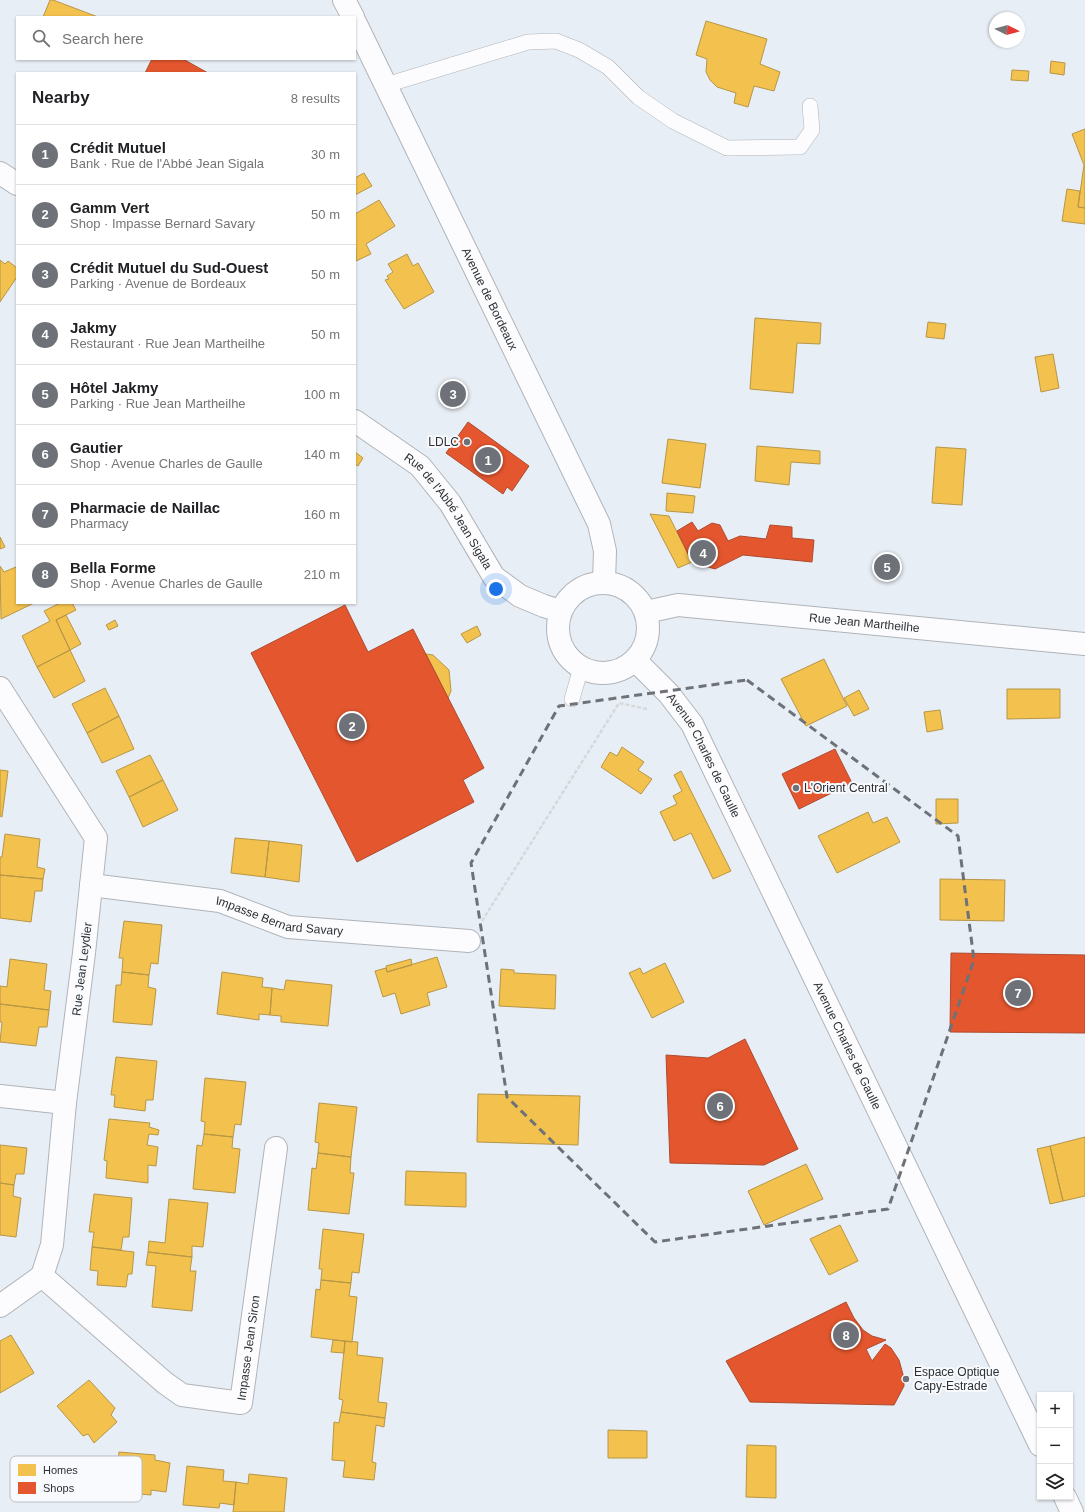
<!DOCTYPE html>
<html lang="en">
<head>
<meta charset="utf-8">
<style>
  :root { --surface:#fff; --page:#f2f2f2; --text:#202124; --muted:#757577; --line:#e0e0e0; --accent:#6e7278 }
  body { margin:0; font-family:Arial,sans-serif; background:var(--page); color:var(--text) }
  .controls { position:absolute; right:12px; bottom:12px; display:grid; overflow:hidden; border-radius:0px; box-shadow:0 1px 3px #0004 }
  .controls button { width:36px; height:36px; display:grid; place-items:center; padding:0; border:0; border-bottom:1px solid var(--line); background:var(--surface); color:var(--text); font:20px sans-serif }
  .compass { position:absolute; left:989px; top:12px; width:36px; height:36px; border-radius:50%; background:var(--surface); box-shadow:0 1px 3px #0004; rotate:96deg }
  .you { position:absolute; left:496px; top:589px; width:14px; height:14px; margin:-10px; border:3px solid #fff; border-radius:50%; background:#1a73e8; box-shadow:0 0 0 6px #1a73e833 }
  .badge { display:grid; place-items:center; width:26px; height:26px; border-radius:50%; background:var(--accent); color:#fff; font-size:13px; font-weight:700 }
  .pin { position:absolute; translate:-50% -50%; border:2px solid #fff; box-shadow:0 1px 4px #0006 }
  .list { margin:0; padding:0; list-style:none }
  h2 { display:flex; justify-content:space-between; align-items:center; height:52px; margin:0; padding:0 16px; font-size:17px }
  h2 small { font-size:13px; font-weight:400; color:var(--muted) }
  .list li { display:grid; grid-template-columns:26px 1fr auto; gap:12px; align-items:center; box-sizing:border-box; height:60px; padding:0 16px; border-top:1px solid var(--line) }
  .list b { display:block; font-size:15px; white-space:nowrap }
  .list p { margin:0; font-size:13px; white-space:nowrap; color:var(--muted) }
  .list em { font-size:13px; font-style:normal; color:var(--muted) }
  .icon { flex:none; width:22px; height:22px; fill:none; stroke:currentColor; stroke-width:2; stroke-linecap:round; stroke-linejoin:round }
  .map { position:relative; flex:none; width:1085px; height:1512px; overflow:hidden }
  .search { position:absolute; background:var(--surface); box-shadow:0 1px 3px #0004; left:16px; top:16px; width:340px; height:44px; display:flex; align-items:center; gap:10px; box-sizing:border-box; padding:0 14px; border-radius:0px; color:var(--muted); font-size:15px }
  .panel { position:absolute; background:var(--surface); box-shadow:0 1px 3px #0004; left:16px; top:72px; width:340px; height:532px; border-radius:0px }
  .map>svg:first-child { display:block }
</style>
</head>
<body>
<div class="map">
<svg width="1085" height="1512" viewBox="0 0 1085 1512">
  <rect width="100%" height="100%" fill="#e8eef5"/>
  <path fill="#f2c14e" stroke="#b79646" d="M 50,0 L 53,0 L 98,17 L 43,17 Z
    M 706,21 L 767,39 L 760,64 L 780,72 L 774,91 L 754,86 L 748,107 L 734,103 L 736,93 L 717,87 L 710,80 L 706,72 L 707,59 L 696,55 Z
    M 1051,61 L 1065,63 L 1064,75 L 1050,73 Z
    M 1012,70 L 1029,71 L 1028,81 L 1011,80 Z
    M 1085,129 L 1085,208 L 1078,207 L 1084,165 L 1072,134 Z
    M 364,173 L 372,186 L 355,195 L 355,178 Z
    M 1067,189 L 1080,191 L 1078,207 L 1085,208 L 1085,224 L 1062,221 Z
    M 379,200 L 395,226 L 366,244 L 371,254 L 356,261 L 355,214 Z
    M 407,254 L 413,266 L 418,263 L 434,292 L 404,309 L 385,280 L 389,279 L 387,276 L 393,272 L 388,264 Z
    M 0,260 L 5,264 L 8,261 L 17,268 L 17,277 L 0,302 Z
    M 755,318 L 821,323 L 820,344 L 797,343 L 793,393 L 750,389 Z
    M 928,322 L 946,324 L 944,339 L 926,337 Z
    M 1053,354 L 1059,388 L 1041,392 L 1035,357 Z
    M 668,439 L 706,444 L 700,488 L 662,483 Z
    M 757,446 L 820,451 L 820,464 L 791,462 L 789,485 L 755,481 Z
    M 936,447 L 966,449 L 962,505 L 932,503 Z
    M 355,452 L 363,458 L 358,466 L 355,464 Z
    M 667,493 L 695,496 L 693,513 L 666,511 Z
    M 650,514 L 669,516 L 692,562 L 678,568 Z
    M 0,537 L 5,547 L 0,549 Z
    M 0,566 L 4,572 L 16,567 L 17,570 L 17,603 L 34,603 L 1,619 Z
    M 60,603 L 72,603 L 76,610 L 56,620 L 70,650 L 37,667 L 22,636 L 50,621 L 44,611 Z
    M 66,615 L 81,644 L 70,650 L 56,620 Z
    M 115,620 L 118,626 L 109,630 L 106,625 Z
    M 477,626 L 481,635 L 467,643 L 461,634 Z
    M 70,650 L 85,681 L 54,698 L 37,667 Z
    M 426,654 L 433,655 L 449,670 L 451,691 L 448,698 Z
    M 824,659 L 847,706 L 806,726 L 781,679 Z
    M 105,688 L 119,716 L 87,733 L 72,704 Z
    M 1007,689 L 1060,689 L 1060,718 L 1007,719 Z
    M 859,690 L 869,709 L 854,716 L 844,698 Z
    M 940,710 L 943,729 L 927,732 L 924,712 Z
    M 119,716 L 134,749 L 102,763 L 87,733 Z
    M 622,747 L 644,762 L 638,770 L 652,779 L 641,794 L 601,767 L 610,752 L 617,756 Z
    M 150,755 L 163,780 L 129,797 L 116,771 Z
    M 0,770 L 8,771 L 2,817 L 0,816 Z
    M 681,771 L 731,871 L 713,879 L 691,833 L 674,841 L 660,812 L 677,804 L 673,796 L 682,791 L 674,775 Z
    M 163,780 L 178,810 L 143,827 L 129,797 Z
    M 936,799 L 958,799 L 958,823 L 936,824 Z
    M 868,812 L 873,823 L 887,817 L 900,842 L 837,873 L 818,836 Z
    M 5,834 L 40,839 L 37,867 L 45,869 L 43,879 L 0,875 L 0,857 L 2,857 Z
    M 235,838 L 269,841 L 265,877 L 231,873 Z
    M 269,841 L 302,845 L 299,882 L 265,877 Z
    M 0,875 L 43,879 L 42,891 L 35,891 L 31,922 L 0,918 Z
    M 940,879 L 1005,880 L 1004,921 L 940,920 Z
    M 124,921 L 162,925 L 158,964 L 151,963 L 149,975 L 122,972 L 123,958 L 119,958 Z
    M 437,957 L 447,987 L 427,993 L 430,1005 L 401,1014 L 395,993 L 383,997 L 375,971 L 386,968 L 387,972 Z
    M 10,959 L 47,964 L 44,990 L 51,991 L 49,1010 L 0,1004 L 0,986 L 7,987 Z
    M 411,959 L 412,965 L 387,972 L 386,966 Z
    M 665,963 L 684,1002 L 652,1018 L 629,973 L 640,968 L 643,974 Z
    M 501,969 L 514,970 L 514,973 L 556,975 L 555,1009 L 499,1006 Z
    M 122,972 L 149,975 L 148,987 L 156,989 L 152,1025 L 113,1022 L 116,985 L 121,985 Z
    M 222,972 L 263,978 L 262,987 L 272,988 L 270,1015 L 259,1014 L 259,1020 L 217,1014 Z
    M 286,980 L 332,985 L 328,1026 L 281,1022 L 281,1016 L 270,1015 L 272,988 L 284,990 Z
    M 0,1004 L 49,1010 L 47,1027 L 39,1027 L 36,1046 L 0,1042 L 2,1022 L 0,1022 Z
    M 116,1057 L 157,1061 L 153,1100 L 146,1100 L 145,1111 L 114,1107 L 115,1095 L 111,1095 Z
    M 205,1078 L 246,1082 L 241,1125 L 235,1124 L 233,1137 L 204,1134 L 205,1122 L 201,1121 Z
    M 478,1094 L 580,1096 L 578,1145 L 477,1142 Z
    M 319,1103 L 357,1107 L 351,1157 L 318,1153 L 319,1143 L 315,1142 Z
    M 109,1119 L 150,1123 L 149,1127 L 159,1130 L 158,1135 L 149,1134 L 147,1145 L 158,1147 L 156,1166 L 148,1165 L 148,1183 L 106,1178 L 107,1161 L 104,1160 Z
    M 204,1134 L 233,1137 L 232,1148 L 240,1149 L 235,1193 L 193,1189 L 197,1145 L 202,1146 Z
    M 1085,1137 L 1085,1196 L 1063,1201 L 1050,1146 Z
    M 0,1145 L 27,1148 L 24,1174 L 16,1174 L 14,1185 L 0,1183 Z
    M 1050,1146 L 1063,1201 L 1050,1204 L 1037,1149 Z
    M 318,1153 L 351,1157 L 350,1173 L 354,1173 L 349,1214 L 308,1210 L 312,1168 L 316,1169 Z
    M 806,1164 L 823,1199 L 764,1225 L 748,1191 Z
    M 406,1171 L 466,1173 L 466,1207 L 405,1205 Z
    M 0,1183 L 14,1185 L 13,1196 L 21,1198 L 16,1237 L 0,1235 Z
    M 94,1194 L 132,1198 L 129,1237 L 123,1237 L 121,1250 L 92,1247 L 94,1232 L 89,1232 Z
    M 169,1199 L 208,1203 L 203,1247 L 192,1246 L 192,1257 L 148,1252 L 149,1241 L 165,1243 Z
    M 840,1225 L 858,1261 L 829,1275 L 810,1239 Z
    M 323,1229 L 364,1234 L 359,1273 L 352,1272 L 351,1283 L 321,1280 L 322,1269 L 319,1269 Z
    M 92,1247 L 134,1252 L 132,1274 L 128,1274 L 126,1287 L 97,1285 L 98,1271 L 90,1270 Z
    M 148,1252 L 192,1257 L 190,1271 L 196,1271 L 192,1311 L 152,1307 L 156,1266 L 146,1265 Z
    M 321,1280 L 351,1283 L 349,1296 L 357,1297 L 352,1342 L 311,1337 L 316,1289 L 320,1290 Z
    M 11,1335 L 34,1373 L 0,1393 L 0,1341 Z
    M 333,1340 L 345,1341 L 344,1353 L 331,1352 Z
    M 345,1341 L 358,1342 L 357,1355 L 383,1358 L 378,1402 L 387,1403 L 385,1418 L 341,1412 L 343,1400 L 339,1399 Z
    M 89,1380 L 115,1408 L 111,1415 L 117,1422 L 94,1443 L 88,1434 L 83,1436 L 57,1406 Z
    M 341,1412 L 385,1418 L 384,1427 L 376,1425 L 372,1462 L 376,1463 L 374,1480 L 343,1477 L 345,1461 L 332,1460 L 334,1422 L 339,1423 Z
    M 608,1430 L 647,1431 L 647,1458 L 608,1458 Z
    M 747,1445 L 776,1446 L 776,1498 L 746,1497 Z
    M 119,1452 L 155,1455 L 155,1460 L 170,1463 L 166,1492 L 151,1490 L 151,1495 L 115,1492 Z
    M 187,1466 L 224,1470 L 223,1481 L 236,1482 L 234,1505 L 220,1503 L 219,1508 L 183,1505 Z
    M 249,1474 L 287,1478 L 284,1512 L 233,1512 L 236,1482 L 248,1484 Z"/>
  <path fill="#e4572e" stroke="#ad4b30" d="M 152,59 L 183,59 L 208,73 L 145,73 Z
    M 468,422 L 529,466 L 512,491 L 507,487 L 503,494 L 446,453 Z
    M 692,522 L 698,531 L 712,523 L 720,525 L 728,541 L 740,536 L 766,539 L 770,525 L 792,527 L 792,538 L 814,540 L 812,562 L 743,555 L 715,569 L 692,562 L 677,531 Z
    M 345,605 L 368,652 L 413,629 L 484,768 L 463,780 L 474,802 L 357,862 L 251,653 Z
    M 835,749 L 852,783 L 799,809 L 782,774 Z
    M 951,953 L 1085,955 L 1085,1033 L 950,1032 Z
    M 745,1039 L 798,1149 L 764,1165 L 670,1163 L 666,1055 L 708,1058 Z
    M 846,1302 L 854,1318 L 863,1330 L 872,1336 L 886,1340 L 866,1349 L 872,1361 L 885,1344 L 891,1348 L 899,1360 L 904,1378 L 904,1386 L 894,1405 L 750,1402 L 726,1361 Z"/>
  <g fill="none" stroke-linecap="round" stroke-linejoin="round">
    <g stroke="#afb4b9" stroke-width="16">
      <path id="service" d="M 386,85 L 528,42 L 556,41 L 579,50 L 608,67 L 638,97 L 673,121 L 727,148 L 800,147 L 812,130 L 810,106
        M 572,699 L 581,668"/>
    </g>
    <g stroke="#afb4b9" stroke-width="24">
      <g id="minor">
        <path d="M 0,173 L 17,184"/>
        <path id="s1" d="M 355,421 L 420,466 L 450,503 L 494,577 L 520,596 L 544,606 L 560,611"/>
        <path id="s2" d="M 646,612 L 678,605 L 1085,644"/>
        <path d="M 0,688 L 96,838 L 84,953 L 65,1103 L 52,1245 L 42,1276"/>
        <path id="s3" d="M 91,885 L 220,901 L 288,927 L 469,941"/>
        <path d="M 0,1096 L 65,1103"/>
        <path id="s4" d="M 42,1276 L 165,1383 L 182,1395 L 241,1403 L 276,1148"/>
        <path d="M 0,1306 L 42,1276"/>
      </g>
    </g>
    <g stroke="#afb4b9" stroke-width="24">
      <g id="secondary">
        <path d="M 344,0 L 353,17"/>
        <path id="s5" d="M 355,22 L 599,524 L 605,551 L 604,582"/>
        <circle cx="603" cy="628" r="45"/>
        <path id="s6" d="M 635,660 L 669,694 L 692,724 L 1040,1445"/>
        <path d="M 1065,1497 L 1072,1512"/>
      </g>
    </g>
    <path stroke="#d6d8da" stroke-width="2.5" stroke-dasharray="4 2" stroke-linecap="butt" d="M 482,921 L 619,703 L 647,709"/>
    <use href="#service" stroke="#fcfcfe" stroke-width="15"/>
    <use href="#minor" stroke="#fcfcfe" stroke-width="22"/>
    <use href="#secondary" stroke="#fcfcfe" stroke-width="22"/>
  </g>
  <path fill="none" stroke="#6e7278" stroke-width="3" stroke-dasharray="8 5" stroke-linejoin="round" d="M 747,680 L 958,836 L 974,960 L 888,1209 L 655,1242 L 507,1097 L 471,863 L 559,706 Z"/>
  <g fill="#6e7278" stroke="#f8fafd" stroke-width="1.5">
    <circle cx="467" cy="442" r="4"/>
    <circle cx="796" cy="788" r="4"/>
    <circle cx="906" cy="1379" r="4"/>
  </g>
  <g text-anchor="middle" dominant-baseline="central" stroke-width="4" stroke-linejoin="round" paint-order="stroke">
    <g font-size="12" fill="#2c3034" stroke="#f8fafd">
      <text stroke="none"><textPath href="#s5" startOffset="308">Avenue de Bordeaux</textPath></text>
      <text stroke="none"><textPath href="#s1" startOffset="132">Rue de l'Abbé Jean Sigala</textPath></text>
      <text stroke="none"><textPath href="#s2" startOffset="220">Rue Jean Martheilhe</textPath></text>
      <text stroke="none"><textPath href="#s6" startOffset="119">Avenue Charles de Gaulle</textPath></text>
      <text stroke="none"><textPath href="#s3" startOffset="192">Impasse Bernard Savary</textPath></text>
      <text transform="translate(82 969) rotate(-83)">Rue Jean Leydier</text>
      <text stroke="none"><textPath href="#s6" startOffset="443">Avenue Charles de Gaulle</textPath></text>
      <text stroke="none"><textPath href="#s4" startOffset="299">Impasse Jean Siron</textPath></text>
    </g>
    <g font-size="12" fill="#2c3034" stroke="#f8fafd" text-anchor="start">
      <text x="459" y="442" text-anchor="end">LDLC</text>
      <text x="804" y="788">L'Orient Central</text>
      <text x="914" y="1372">Espace Optique<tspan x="914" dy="14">Capy-Estrade</tspan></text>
    </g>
  </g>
  <rect x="10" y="1456" width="132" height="46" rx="6" fill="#f8fafd" stroke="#bbbdc1" stroke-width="1"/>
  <rect x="18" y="1464" width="18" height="12" fill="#f2c14e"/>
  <rect x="18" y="1482" width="18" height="12" fill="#e4572e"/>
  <g font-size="11" fill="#2c3034">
    <text x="43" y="1474">Homes</text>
    <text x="43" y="1492">Shops</text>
  </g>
</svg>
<div class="controls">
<button>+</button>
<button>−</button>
<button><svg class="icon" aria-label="layers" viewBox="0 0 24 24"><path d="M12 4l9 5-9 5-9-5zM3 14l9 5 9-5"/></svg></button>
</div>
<svg class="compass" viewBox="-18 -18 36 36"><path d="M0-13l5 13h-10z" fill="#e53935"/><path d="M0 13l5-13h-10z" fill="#757577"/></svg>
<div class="you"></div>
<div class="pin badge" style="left:488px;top:460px">1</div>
<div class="pin badge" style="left:352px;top:726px">2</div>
<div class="pin badge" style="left:453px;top:394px">3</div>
<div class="pin badge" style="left:703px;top:553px">4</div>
<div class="pin badge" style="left:887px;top:567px">5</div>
<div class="pin badge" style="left:720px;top:1106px">6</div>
<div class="pin badge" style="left:1018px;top:993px">7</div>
<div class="pin badge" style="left:846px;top:1335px">8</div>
<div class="search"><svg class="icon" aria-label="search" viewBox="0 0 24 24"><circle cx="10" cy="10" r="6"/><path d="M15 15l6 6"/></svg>Search here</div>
<section class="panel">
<h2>Nearby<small>8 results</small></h2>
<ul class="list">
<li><span class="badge">1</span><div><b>Crédit Mutuel</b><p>Bank · Rue de l'Abbé Jean Sigala</p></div><em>30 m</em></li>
<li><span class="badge">2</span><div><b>Gamm Vert</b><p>Shop · Impasse Bernard Savary</p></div><em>50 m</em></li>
<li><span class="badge">3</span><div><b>Crédit Mutuel du Sud-Ouest</b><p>Parking · Avenue de Bordeaux</p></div><em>50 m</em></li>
<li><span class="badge">4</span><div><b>Jakmy</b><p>Restaurant · Rue Jean Martheilhe</p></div><em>50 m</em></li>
<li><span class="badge">5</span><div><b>Hôtel Jakmy</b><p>Parking · Rue Jean Martheilhe</p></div><em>100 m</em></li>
<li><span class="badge">6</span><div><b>Gautier</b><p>Shop · Avenue Charles de Gaulle</p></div><em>140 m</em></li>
<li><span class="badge">7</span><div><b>Pharmacie de Naillac</b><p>Pharmacy</p></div><em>160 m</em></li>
<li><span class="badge">8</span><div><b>Bella Forme</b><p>Shop · Avenue Charles de Gaulle</p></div><em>210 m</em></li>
</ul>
</section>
</div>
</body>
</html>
